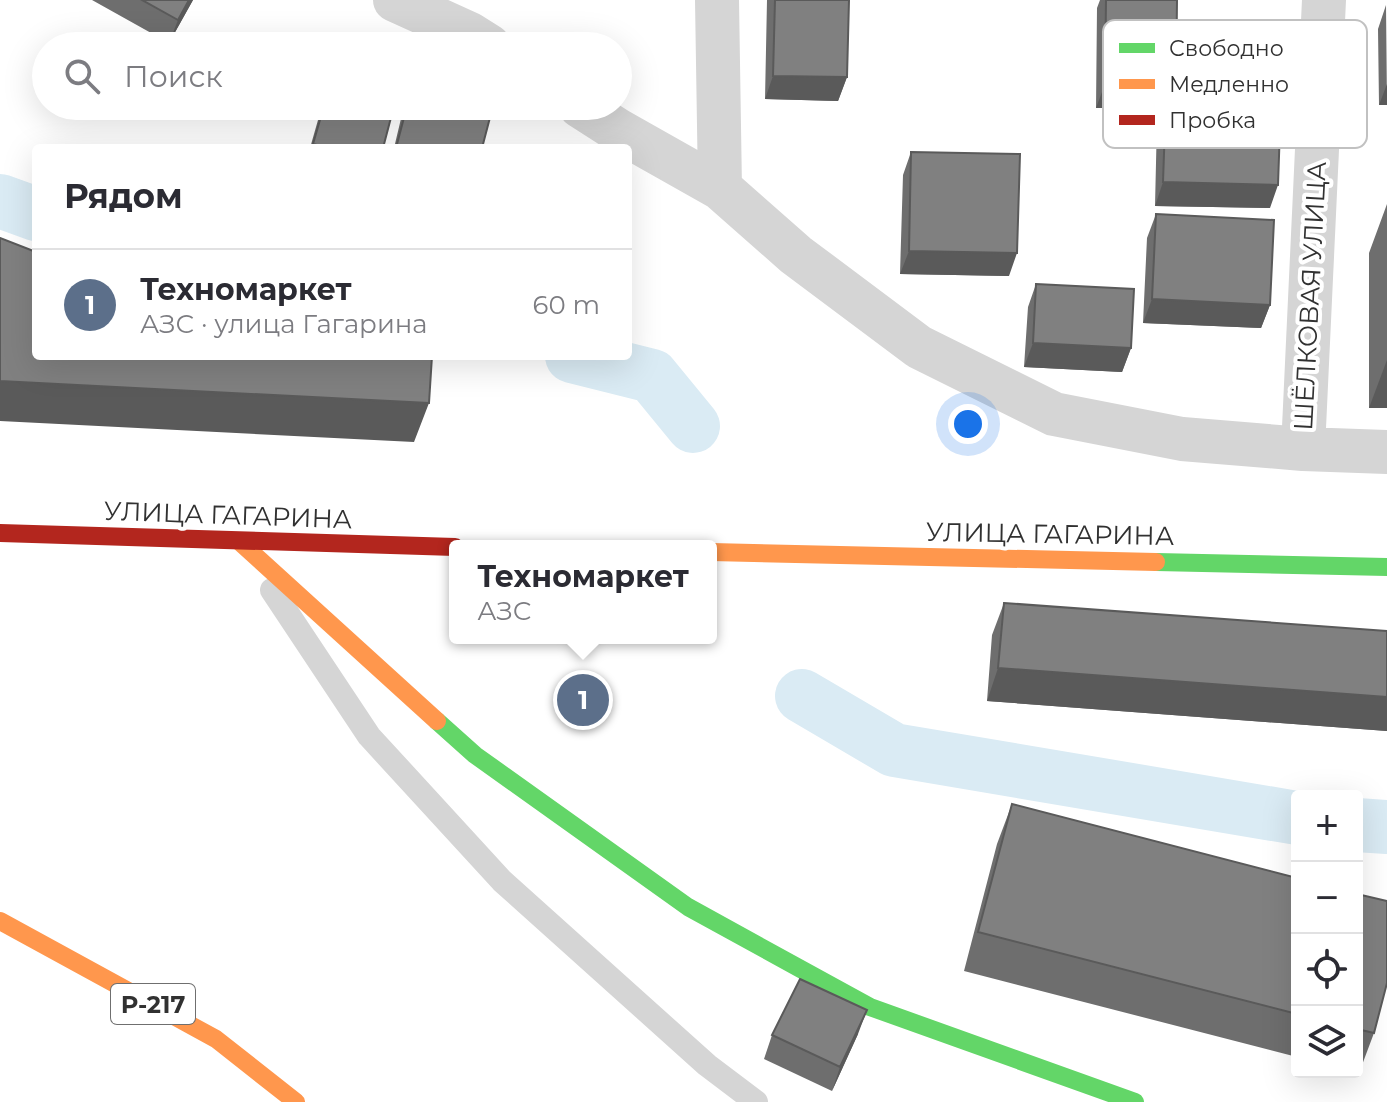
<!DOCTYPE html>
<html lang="ru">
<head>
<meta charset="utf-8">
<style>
  :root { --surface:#fff; --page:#f2f2f3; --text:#2b2b33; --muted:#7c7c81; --line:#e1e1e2; --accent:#2563eb }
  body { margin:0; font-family:Montserrat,sans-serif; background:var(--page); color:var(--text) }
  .controls { position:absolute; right:24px; bottom:24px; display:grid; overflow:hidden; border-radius:8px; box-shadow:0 8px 32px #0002 }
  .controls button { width:72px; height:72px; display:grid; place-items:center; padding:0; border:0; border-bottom:2px solid var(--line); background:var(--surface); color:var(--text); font:40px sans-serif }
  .you { position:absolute; left:968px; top:424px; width:28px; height:28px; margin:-20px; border:6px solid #fff; border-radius:50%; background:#1a73e8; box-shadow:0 0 0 12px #1a73e833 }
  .badge { display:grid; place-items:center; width:52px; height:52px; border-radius:50%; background:var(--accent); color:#fff; font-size:26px; font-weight:700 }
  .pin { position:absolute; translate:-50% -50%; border:4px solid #fff; box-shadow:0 2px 8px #0006 }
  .popup { position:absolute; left:449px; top:540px; width:268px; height:104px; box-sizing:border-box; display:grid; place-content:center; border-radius:8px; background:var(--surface); filter:drop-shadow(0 2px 6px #0005); font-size:26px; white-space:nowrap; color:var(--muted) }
  .popup b { font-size:30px; color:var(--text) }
  .popup::after { content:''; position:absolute; left:50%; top:100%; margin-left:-16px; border:16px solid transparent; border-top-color:var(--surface) }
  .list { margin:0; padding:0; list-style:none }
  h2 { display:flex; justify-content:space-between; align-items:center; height:104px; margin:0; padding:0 32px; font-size:34px }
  h2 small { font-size:26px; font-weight:400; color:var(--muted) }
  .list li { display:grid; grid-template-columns:52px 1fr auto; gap:24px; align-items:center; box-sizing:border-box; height:112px; padding:0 32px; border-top:2px solid var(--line) }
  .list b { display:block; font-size:30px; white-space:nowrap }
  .list p { margin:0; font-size:26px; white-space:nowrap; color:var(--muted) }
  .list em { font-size:26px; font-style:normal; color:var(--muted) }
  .icon { flex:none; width:44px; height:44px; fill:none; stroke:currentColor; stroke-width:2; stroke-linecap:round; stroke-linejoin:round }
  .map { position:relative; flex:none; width:1387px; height:1102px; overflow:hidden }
  .search { position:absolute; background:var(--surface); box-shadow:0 8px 32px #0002; left:32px; top:32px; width:600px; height:88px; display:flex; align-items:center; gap:20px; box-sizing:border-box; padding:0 28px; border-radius:44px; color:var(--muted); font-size:30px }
  .panel { position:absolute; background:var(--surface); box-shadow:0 8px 32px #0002; left:32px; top:144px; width:600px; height:216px; border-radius:8px }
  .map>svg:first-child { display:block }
</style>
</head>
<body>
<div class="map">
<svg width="1387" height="1102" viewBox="0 0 1387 1102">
  <rect width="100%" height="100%" fill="#fff"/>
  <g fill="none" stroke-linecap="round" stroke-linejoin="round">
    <path stroke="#daebf4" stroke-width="54" d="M 0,201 L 36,214
      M 572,356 L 652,376 L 693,426
      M 802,696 L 894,750 L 1297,818
      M 1357,825 L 1387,827"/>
    <path stroke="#d5d5d5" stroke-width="24" d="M 272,590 L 369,736 L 502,881 L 707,1065 L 756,1102"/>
    <path stroke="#d5d5d5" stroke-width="44" d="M 395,0 L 470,34 L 489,46
      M 717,0 L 720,188
      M 580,106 L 619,131 L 720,188 L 796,255 L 919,347 L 1054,414 L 1182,439 L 1303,449 L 1387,452
      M 1303,449 L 1324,0"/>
    <path stroke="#63d668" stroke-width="18" d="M 1156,562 L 1387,567
      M 437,721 L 475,755 L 688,907 L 870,1007 L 1135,1102"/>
    <path stroke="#ff974d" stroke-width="18" d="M 240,542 L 437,721
      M 711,552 L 1156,562
      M 0,921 L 216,1039 L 296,1102"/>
    <path stroke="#b3261e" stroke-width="18" d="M 0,533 L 455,547"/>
  </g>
  <path fill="#6e6e6e" d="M 92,0 L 193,0 L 169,43 Z
    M 767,0 L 849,0 L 847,77 L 838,101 L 765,99 Z
    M 1100,0 L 1177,0 L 1171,97 L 1270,208 L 1155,206 L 1157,120 L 1162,108 L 1096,108 L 1097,8 Z
    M 1386,5 L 1387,105 L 1379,105 L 1378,29 Z
    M 322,106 L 394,106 L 383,148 L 310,148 Z
    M 404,106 L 493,106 L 482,148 L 394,148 Z
    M 911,152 L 1009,276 L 900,274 L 903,175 Z
    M 1387,204 L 1387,408 L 1369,408 L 1369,253 Z
    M 1156,214 L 1270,305 L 1261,328 L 1143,323 L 1147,238 Z
    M 1036,284 L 1131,348 L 1122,372 L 1024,367 L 1028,307 Z
    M 1004,603 L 1387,631 L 1387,731 L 987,701 L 992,635 Z
    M 1012,804 L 1297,878 L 1297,1057 L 964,971 L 997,844 Z
    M 1357,894 L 1374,1033 L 1359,1073 L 1356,1072 L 1357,1072 Z
    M 858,1034 L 832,1091 L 764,1059 L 772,1035 Z"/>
  <path fill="#5a5a5a" d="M 189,0 L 193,0 L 169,43 L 178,20 Z
    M 773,76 L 847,77 L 838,101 L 765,99 Z
    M 1105,84 L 1176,85 L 1167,109 L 1166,97 L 1162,108 L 1096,108 Z
    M 1387,84 L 1387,105 L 1379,105 Z
    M 1163,182 L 1278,185 L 1270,208 L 1155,206 Z
    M 909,251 L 1017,253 L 1009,276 L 900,274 Z
    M 1152,299 L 1270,305 L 1261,328 L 1143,323 Z
    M 1033,343 L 1131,348 L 1122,372 L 1024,367 Z
    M 1387,360 L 1387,408 L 1369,408 Z
    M 0,381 L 429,403 L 414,442 L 0,421 Z
    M 998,668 L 1387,697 L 1387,731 L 987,701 Z
    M 867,1010 L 858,1034 L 832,1091 L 840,1067 Z"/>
  <path fill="#808080" stroke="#5a5a5a" stroke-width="2" d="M 142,0 L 189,0 L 178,20 Z
    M 775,0 L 849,0 L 847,77 L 773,76 Z
    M 1106,0 L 1177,0 L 1176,85 L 1105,84 Z
    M 1166,97 L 1281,99 L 1278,185 L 1163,182 Z
    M 324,106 L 394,106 L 383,148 L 328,148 L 313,144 Z
    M 407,106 L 493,106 L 482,148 L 396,148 Z
    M 911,152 L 1020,154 L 1017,253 L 909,251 Z
    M 1156,214 L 1274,220 L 1270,305 L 1152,299 Z
    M 0,238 L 36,252 L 36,356 L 432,356 L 429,403 L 0,381 Z
    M 1036,284 L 1134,289 L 1131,348 L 1033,343 Z
    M 1004,603 L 1387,631 L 1387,697 L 998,668 Z
    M 1012,804 L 1297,878 L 1297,1014 L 978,932 Z
    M 1357,894 L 1387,901 L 1387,983 L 1374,1033 L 1357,1029 Z
    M 800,979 L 867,1010 L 840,1067 L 772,1035 Z"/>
  <g text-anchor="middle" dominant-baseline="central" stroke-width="8" stroke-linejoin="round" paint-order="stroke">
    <rect fill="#fff" stroke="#6f6f6f" stroke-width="2" x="111" y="984" width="84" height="40" rx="6"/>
    <g font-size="24" font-weight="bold" fill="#313131">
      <text x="153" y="1004">Р-217</text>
    </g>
    <g font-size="26" fill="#313131" stroke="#fff">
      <text transform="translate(1310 296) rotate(-87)">ШЁЛКОВАЯ УЛИЦА</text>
      <text transform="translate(228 515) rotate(2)">УЛИЦА ГАГАРИНА</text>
      <text transform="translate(1050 534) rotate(1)">УЛИЦА ГАГАРИНА</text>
    </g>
  </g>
  <rect x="1103" y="20" width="264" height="128" rx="12" fill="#fff" stroke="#c1c1c1" stroke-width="2"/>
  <rect x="1119" y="43" width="36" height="10" fill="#63d668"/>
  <rect x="1119" y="79" width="36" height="10" fill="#ff974d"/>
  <rect x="1119" y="115" width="36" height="10" fill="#b3261e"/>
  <g font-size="22" fill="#313131">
    <text x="1169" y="56">Свободно</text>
    <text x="1169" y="92">Медленно</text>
    <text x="1169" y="128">Пробка</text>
  </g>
</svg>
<div class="controls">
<button>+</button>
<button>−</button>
<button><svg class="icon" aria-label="locate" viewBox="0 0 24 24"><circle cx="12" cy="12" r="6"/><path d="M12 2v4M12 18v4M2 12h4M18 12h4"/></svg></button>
<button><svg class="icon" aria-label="layers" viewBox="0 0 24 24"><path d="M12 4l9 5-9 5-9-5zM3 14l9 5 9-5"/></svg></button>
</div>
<div class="you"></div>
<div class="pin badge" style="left:583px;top:700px;background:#5c6f8a">1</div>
<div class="popup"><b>Техномаркет</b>АЗС</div>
<div class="search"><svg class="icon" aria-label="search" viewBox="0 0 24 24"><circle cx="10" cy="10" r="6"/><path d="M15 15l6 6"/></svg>Поиск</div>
<section class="panel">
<h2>Рядом<small></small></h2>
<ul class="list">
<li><span class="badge" style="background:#5c6f8a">1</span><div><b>Техномаркет</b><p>АЗС · улица Гагарина</p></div><em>60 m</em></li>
</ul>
</section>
</div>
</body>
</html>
